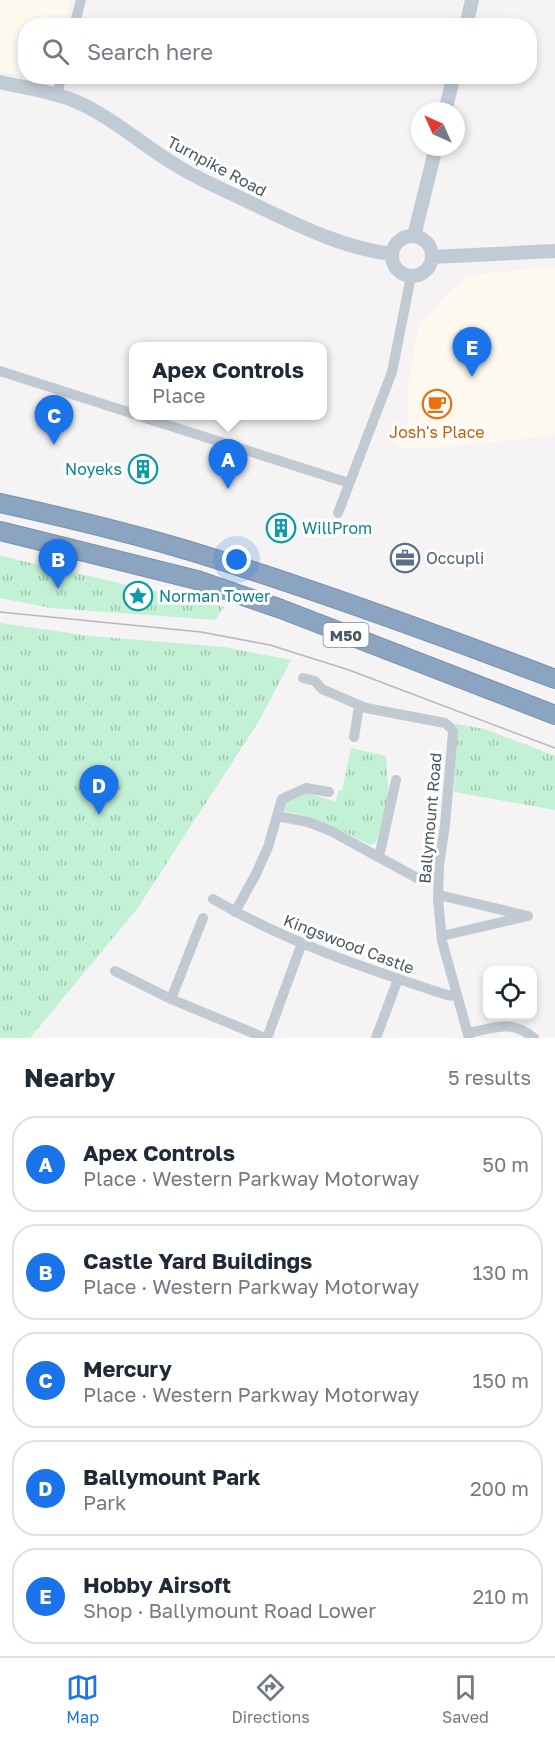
<!DOCTYPE html>
<html lang="en">
<head>
<meta charset="utf-8">
<style>
  :root { --surface:#fff; --page:#f6f6f7; --text:#1f2937; --muted:#747a83; --line:#e0e1e3; --accent:#1a73e8 }
  body { margin:0; font-family:"Golos Text",sans-serif; background:var(--page); color:var(--text) }
  .controls { position:absolute; right:18px; bottom:18px; display:grid; overflow:hidden; border-radius:12px; box-shadow:0 3px 9px #0003 }
  .controls button { width:54px; height:54px; display:grid; place-items:center; padding:0; border:0; border-bottom:2px solid var(--line); background:var(--surface); color:var(--text); font:30px sans-serif }
  .compass { position:absolute; left:411px; top:102px; width:54px; height:54px; border-radius:50%; background:var(--surface); box-shadow:0 3px 9px #0003; rotate:315deg }
  .you { position:absolute; left:237px; top:560px; width:21px; height:21px; margin:-15px; border:4px solid #fff; border-radius:50%; background:#1a73e8; box-shadow:0 0 0 9px #1a73e833 }
  .badge { display:grid; place-items:center; width:39px; height:39px; border-radius:50%; background:var(--accent); color:#fff; font-size:20px; font-weight:700 }
  .pin { position:absolute; translate:-50% -50px; filter:drop-shadow(0 2px 3px #0008) }
  .pin::after { content:''; position:absolute; top:32px; width:21px; height:18px; background:inherit; clip-path:polygon(0 0,100% 0,50% 100%) }
  .popup { position:absolute; left:129px; top:342px; width:198px; height:78px; box-sizing:border-box; display:grid; place-content:center; border-radius:12px; background:var(--surface); filter:drop-shadow(0 2px 4px #0005); font-size:20px; white-space:nowrap; color:var(--muted) }
  .popup b { font-size:22px; color:var(--text) }
  .popup::after { content:''; position:absolute; left:50%; top:100%; margin-left:-12px; border:12px solid transparent; border-top-color:var(--surface) }
  .list { margin:0; padding:0; list-style:none }
  h2 { display:flex; justify-content:space-between; align-items:center; height:78px; margin:0; padding:0 24px; font-size:26px }
  h2 small { font-size:20px; font-weight:400; color:var(--muted) }
  .list li { display:grid; grid-template-columns:39px 1fr auto; gap:18px; align-items:center; box-sizing:border-box; height:96px; margin:0 12px 12px; padding:0 12px; border:2px solid var(--line); border-radius:24px }
  .list b { display:block; font-size:22px; white-space:nowrap }
  .list p { margin:0; font-size:20px; white-space:nowrap; color:var(--muted) }
  .list em { font-size:20px; font-style:normal; color:var(--muted) }
  .icon { flex:none; width:33px; height:33px; fill:none; stroke:currentColor; stroke-width:2; stroke-linecap:round; stroke-linejoin:round }
  .map { position:relative; flex:none; width:555px; height:1038px; overflow:hidden }
  .search { position:absolute; background:var(--surface); box-shadow:0 3px 9px #0003; left:18px; right:18px; top:18px; height:66px; display:flex; align-items:center; gap:15px; box-sizing:border-box; padding:0 21px; border-radius:24px; color:var(--muted); font-size:22px }
  .sheet { height:618px; background:var(--surface) }
  nav { display:flex; justify-content:space-around; align-items:center; box-sizing:border-box; height:84px; border-top:2px solid var(--line); background:var(--surface); font-size:16px; color:var(--muted) }
  nav a { display:grid; justify-items:center; gap:3px }
  nav .on { color:var(--accent) }
  .map>svg:first-child { display:block }
</style>
</head>
<body>
<div class="map">
<svg width="555" height="1038" viewBox="0 0 555 1038">
  <defs>
    <pattern id="grass-tufts" width="24" height="20" patternUnits="userSpaceOnUse" patternTransform="scale(1.5)"><rect width="24" height="20" fill="#c3f1d5"/><path d="M3 7l-1-3M5 7V3M7 7l1-3M15 17l-1-3M17 17v-4M19 17l1-3" fill="none" stroke="#a0c6b0"/></pattern>
  </defs>
  <rect width="100%" height="100%" fill="#f5f3f3"/>
  <path fill="#fdf9ef" d="M 0,0 L 71,0 L 65,25 L 26,26 L 25,76 L 0,71 Z
    M 555,267 L 555,434 L 523,439 L 433,448 L 410,449 L 396,447 L 396,434 L 407,434 L 409,377 L 419,324 L 425,317 L 454,287 L 468,277 L 477,274 Z"/>
  <path fill="url(#grass-tufts)" d="M 0,555 L 1,556 L 224,607 L 215,620 L 51,608 L 0,598 Z
    M 0,623 L 90,636 L 224,647 L 291,660 L 259,721 L 137,909 L 30,1038 L 0,1038 Z
    M 456,724 L 485,729 L 555,756 L 555,810 L 454,792 Z
    M 351,748 L 386,756 L 389,795 L 376,843 L 370,845 C 342,830 315,817 283,811 L 286,800 L 306,792 L 335,802 L 339,790 L 342,790 Z"/>
  <g fill="none" stroke-linecap="round" stroke-linejoin="round">
    <g stroke="#7690ad" stroke-width="20">
      <path id="highway" d="M 0,503 C 68,518 136,534 203,555 C 322,592 439,635 555,679
        M 0,531 L 197,580 L 281,609 L 555,715"/>
    </g>
    <path stroke="#c1cad2" stroke-width="10" d="M 74,26 L 81,0
      M 57,94 L 62,76
      M 0,371 L 134,414
      M 139,416 L 349,483
      M 338,513 L 392,372 L 411,276
      M 303,678 L 315,681 L 322,689 L 366,708 L 445,723 L 451,728 L 453,732 L 445,825 L 439,865 L 438,899 L 442,941 L 469,1038
      M 354,737 L 359,706
      M 277,816 L 308,822 L 331,831 L 417,878
      M 379,857 L 396,780
      M 439,895 L 528,916 L 442,936
      M 213,899 C 286,942 367,969 447,995 L 456,996
      M 235,912 L 256,874 L 268,847 L 282,799 L 306,788 L 329,792
      M 115,971 L 171,999 L 265,1038
      M 171,999 L 203,918
      M 468,1033 C 494,1028 512,1019 534,1038
      M 267,1038 L 302,943
      M 376,1038 L 398,979"/>
    <path stroke="#c1cbd6" stroke-width="14" d="M 466,26 L 472,0
      M 0,82 C 25,88 51,91 75,101 C 110,116 139,142 171,162 C 195,178 222,189 247,201 C 293,223 341,248 392,254
      M 445,111 L 454,76
      M 414,236 L 436,147
      M392 256a20 20 0 1 1 40 0a20 20 0 1 1-40 0Z
      M 432,257 L 555,251"/>
    <use href="#highway" stroke="#8ba5c1" stroke-width="18"/>
    <path stroke="#b5b8bd" stroke-width="1.5" d="M 0,612 L 201,632 L 270,645 L 349,670 L 555,748"/>
  </g>
  <defs>
    <g id="cafe-ring" transform="scale(1.5)"><circle r="9.5" fill="#fff" stroke="#e8710a" stroke-width="1.5"/><path d="M-5.5-4.5H6V0H3Q3 3.5 0 3.5H-2.5Q-5.5 3.5-5.5 0ZM3-3.2v2h1.7v-2ZM-6 4.5H4V6H-6Z" fill="#e8710a"/></g>
    <g id="building-ring" transform="scale(1.5)"><circle r="9.5" fill="#fff" stroke="#0f9aa8" stroke-width="1.5"/><path d="M-4-6H4V6H1V3H-1V6H-4ZM-2.5-4.3h1.7v1.8h-1.7ZM.8-4.3h1.7v1.8H.8ZM-2.5-1h1.7V.8h-1.7ZM.8-1h1.7V.8H.8Z" fill="#0f9aa8"/></g>
    <g id="office-ring" transform="scale(1.5)"><circle r="9.5" fill="#fff" stroke="#5c6f8a" stroke-width="1.5"/><path d="M-6-3h4V-5.5h4V-3h4V5H-6ZM-1-4.5V-3h2v-1.5ZM-6 0V1H6V0Z" fill="#5c6f8a"/></g>
    <g id="sight-ring" transform="scale(1.5)"><circle r="9.5" fill="#fff" stroke="#0f9aa8" stroke-width="1.5"/><path d="M0-6L1.8-2.2L6-1.7L2.9 1.2L3.7 5.4L0 3.3L-3.7 5.4L-2.9 1.2L-6-1.7L-1.8-2.2Z" fill="#0f9aa8"/></g>
  </defs>
  <g fill-rule="evenodd">
    <use href="#cafe-ring" x="437" y="404"/>
    <use href="#building-ring" x="143" y="469"/>
    <use href="#building-ring" x="281" y="528"/>
    <use href="#office-ring" x="405" y="558"/>
    <use href="#sight-ring" x="138" y="596"/>
  </g>
  <g text-anchor="middle" dominant-baseline="central" stroke-width="6" stroke-linejoin="round" paint-order="stroke">
    <rect fill="#fff" stroke="#808990" stroke-width="1.5" x="323.5" y="623" width="45" height="24" rx="4.5"/>
    <g font-size="15" font-weight="bold" fill="#4a5661">
      <text x="346" y="635">M50</text>
    </g>
    <g font-size="16" fill="#4a5661" stroke="#fff">
      <text transform="translate(217 166) rotate(28)">Turnpike Road</text>
      <text transform="translate(430 818) rotate(-85)">Ballymount Road</text>
      <text transform="translate(349 944) rotate(21)">Kingswood Castle</text>
    </g>
    <g font-size="16" fill="#c56008" stroke="#fff">
      <text x="437" y="432">Josh's Place</text>
    </g>
    <g font-size="16" fill="#0d838f" stroke="#fff" text-anchor="start">
      <text x="122" y="469" text-anchor="end">Noyeks</text>
      <text x="302" y="528">WillProm</text>
      <text x="159" y="596">Norman Tower</text>
    </g>
    <g font-size="16" fill="#4e5e75" stroke="#fff" text-anchor="start">
      <text x="426" y="558">Occupli</text>
    </g>
  </g>
</svg>
<div class="controls">
<button><svg class="icon" aria-label="locate" viewBox="0 0 24 24"><circle cx="12" cy="12" r="6"/><path d="M12 2v4M12 18v4M2 12h4M18 12h4"/></svg></button>
</div>
<svg class="compass" viewBox="-18 -18 36 36"><path d="M0-13l5 13h-10z" fill="#e53935"/><path d="M0 13l5-13h-10z" fill="#747a83"/></svg>
<div class="you"></div>
<div class="pin badge" style="left:228px;top:489px">A</div>
<div class="popup"><b>Apex Controls</b>Place</div>
<div class="pin badge" style="left:58px;top:589px">B</div>
<div class="pin badge" style="left:54px;top:445px">C</div>
<div class="pin badge" style="left:99px;top:815px">D</div>
<div class="pin badge" style="left:472px;top:377px">E</div>
<div class="search"><svg class="icon" aria-label="search" viewBox="0 0 24 24"><circle cx="10" cy="10" r="6"/><path d="M15 15l6 6"/></svg>Search here</div>
</div>
<section class="sheet">
<h2>Nearby<small>5 results</small></h2>
<ul class="list">
<li><span class="badge">A</span><div><b>Apex Controls</b><p>Place · Western Parkway Motorway</p></div><em>50 m</em></li>
<li><span class="badge">B</span><div><b>Castle Yard Buildings</b><p>Place · Western Parkway Motorway</p></div><em>130 m</em></li>
<li><span class="badge">C</span><div><b>Mercury</b><p>Place · Western Parkway Motorway</p></div><em>150 m</em></li>
<li><span class="badge">D</span><div><b>Ballymount Park</b><p>Park</p></div><em>200 m</em></li>
<li><span class="badge">E</span><div><b>Hobby Airsoft</b><p>Shop · Ballymount Road Lower</p></div><em>210 m</em></li>
</ul>
</section>
<nav>
<a class="on"><svg class="icon" aria-label="map" viewBox="0 0 24 24"><path d="M3 6l6-2 6 2 6-2v14l-6 2-6-2-6 2zM9 4v14M15 6v14"/></svg>Map</a>
<a><svg class="icon" aria-label="directions" viewBox="0 0 24 24"><path d="M12 3l9 9-9 9-9-9zM9 14v-3h6M13 9l2 2-2 2"/></svg>Directions</a>
<a><svg class="icon" aria-label="saved" viewBox="0 0 24 24"><path d="M7 4h10v16l-5-4-5 4z"/></svg>Saved</a>
</nav>
</body>
</html>
